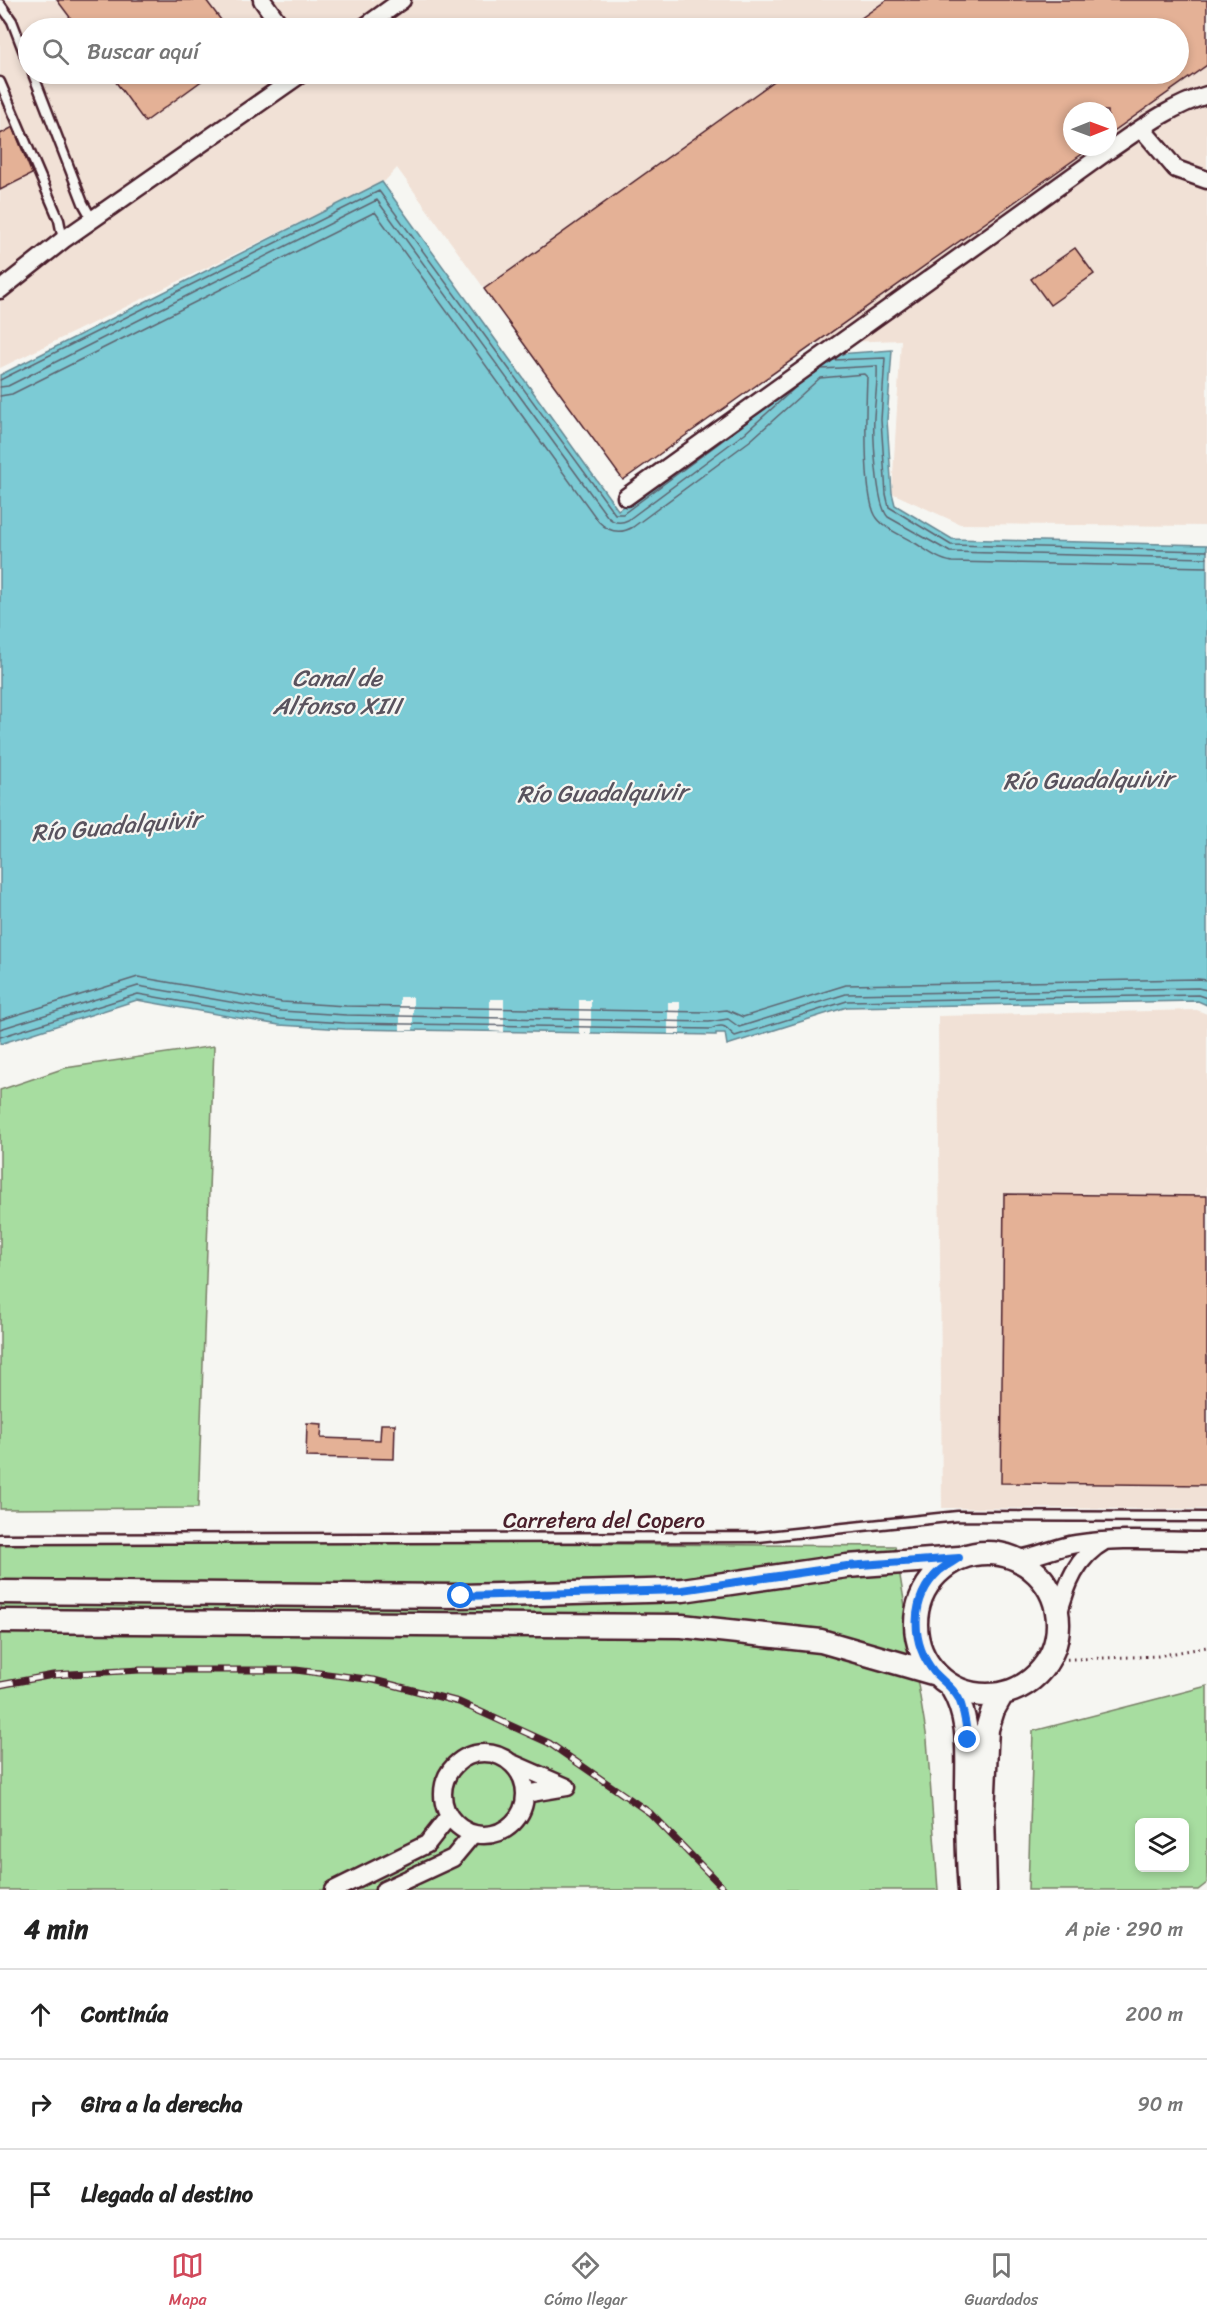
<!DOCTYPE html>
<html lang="es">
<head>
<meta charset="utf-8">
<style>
  :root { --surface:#fff; --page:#f2f2f2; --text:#222; --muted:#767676; --line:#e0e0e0; --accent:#d1495b }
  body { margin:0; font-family:Sriracha,sans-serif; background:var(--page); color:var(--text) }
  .controls { position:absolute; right:18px; bottom:18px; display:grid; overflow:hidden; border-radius:9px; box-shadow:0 3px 9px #0003 }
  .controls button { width:54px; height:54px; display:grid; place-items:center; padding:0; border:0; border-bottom:2px solid var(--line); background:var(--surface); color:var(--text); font:30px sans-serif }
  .compass { position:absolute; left:1063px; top:102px; width:54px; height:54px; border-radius:50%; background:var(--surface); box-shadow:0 3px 9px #0003; rotate:89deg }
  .stop { position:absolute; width:18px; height:18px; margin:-14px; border:4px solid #1a73e8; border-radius:50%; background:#fff }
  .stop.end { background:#1a73e8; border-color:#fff; box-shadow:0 2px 6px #0008 }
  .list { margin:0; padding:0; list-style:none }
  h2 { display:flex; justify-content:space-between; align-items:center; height:78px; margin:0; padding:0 24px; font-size:26px }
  h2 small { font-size:20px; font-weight:400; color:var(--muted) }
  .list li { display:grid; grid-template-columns:39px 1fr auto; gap:18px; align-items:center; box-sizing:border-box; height:90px; padding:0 24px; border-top:2px solid var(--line) }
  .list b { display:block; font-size:22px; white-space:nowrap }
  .list em { font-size:20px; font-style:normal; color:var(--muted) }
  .icon { flex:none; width:33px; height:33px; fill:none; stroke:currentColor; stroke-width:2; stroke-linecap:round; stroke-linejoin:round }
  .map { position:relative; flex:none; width:1207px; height:1890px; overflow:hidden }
  .search { position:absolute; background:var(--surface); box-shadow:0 3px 9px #0003; left:18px; right:18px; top:18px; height:66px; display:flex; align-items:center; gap:15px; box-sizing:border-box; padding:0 21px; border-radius:33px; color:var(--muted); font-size:22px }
  .sheet { height:348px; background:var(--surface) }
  nav { display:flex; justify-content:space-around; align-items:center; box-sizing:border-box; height:84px; border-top:2px solid var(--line); background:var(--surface); font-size:16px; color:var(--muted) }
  nav a { display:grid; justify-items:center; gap:3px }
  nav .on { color:var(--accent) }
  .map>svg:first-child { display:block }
</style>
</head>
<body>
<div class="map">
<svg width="1207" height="1890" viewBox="0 0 1207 1890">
  <rect width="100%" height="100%" fill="#f6f6f2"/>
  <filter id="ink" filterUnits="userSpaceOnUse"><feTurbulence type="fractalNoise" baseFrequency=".0167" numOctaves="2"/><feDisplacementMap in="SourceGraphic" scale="12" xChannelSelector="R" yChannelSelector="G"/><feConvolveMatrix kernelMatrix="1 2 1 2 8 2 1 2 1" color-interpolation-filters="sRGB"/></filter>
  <g filter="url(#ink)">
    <path fill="#f1e1d6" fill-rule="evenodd" d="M 0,0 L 1207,0 L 1207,526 L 960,524 L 892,493 L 901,340 L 816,343 L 623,480 L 397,168 L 385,181 L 0,368 ZM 28,28 L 1178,28 L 1178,74 L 28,74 ZM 1072,111 L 1108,111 L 1108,147 L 1072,147 Z
      M 1197,1010 L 1207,1014 L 1207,1509 L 942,1508 L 938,1016 Z"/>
    <path fill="#a7dda0" stroke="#787e66" stroke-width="1.5" fill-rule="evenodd" d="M 214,1046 L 198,1508 L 0,1509 L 0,1090 L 65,1068 Z
      M 0,1539 L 895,1546 L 927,1739 L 938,1890 L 0,1890 Z
      M 1207,1686 L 1207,1883 L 1198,1890 L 1028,1890 L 1033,1731 ZM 1184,1822 L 1184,1868 L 1140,1868 L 1140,1822 Z"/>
    <path fill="#7bcbd5" stroke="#678691" stroke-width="1.5" d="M 382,182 L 618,510 L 736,423 L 811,356 L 892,350 L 887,420 L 892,493 L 895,505 L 952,539 L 1207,545 L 1207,1005 L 1198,1001 L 847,1007 L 727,1045 L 725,1033 L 716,1033 L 716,1035 L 345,1029 L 279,1025 L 137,1000 L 0,1044 L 0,375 Z"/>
    <path fill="#f6f6f2" d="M 400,997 L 413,997 L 413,1030 L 400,1030 Z
      M 490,999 L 504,999 L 504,1032 L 490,1031 Z
      M 579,1000 L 591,1000 L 591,1033 L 579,1033 Z
      M 668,1002 L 680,1002 L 680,1034 L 668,1034 Z"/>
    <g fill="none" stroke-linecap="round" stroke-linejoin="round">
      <path stroke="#5e646f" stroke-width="1.5" d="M 833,360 L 885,358 L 881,420 L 886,494 L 889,507 L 951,545 L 1207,551
        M 821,369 L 877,366 C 878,382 875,400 874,417 C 873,435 876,505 888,517 L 950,552 L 1207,558
        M 0,380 L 379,191 L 615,514 L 623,514 L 742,426
        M 0,387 L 8,386 L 377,200 L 607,516 C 613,523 620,524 628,520 L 745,433 L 798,385
        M 0,396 L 12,394 L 375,212 L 599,522 C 609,532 621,534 633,527 L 751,440 L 820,378 L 864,374 L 867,377 C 866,404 862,499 877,518 C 885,529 903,536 915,543 C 926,550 938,560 952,562 L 1207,567
        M 0,1020 L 138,977 L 282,1002 L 346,1006 L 707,1012 L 727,1010 L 743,1017 L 846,985 L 1198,979 L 1207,980
        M 0,1029 L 138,986 L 281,1011 L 346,1015 L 709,1022 L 728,1019 L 739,1027 L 846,994 L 1198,988 L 1207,990
        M 0,1037 L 138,994 L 280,1019 L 345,1023 L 711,1029 C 726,1022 726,1029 735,1036 L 847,1001 L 1198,995 L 1207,998"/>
    </g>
    <path fill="#e4b196" stroke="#4a1f2b" stroke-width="1.5" d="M 57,0 L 206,0 L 227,28 L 78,28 Z
      M 887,0 L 1207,0 L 1207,65 L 1108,135 L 1108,111 L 1072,111 L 1072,147 L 1092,147 L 623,480 L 484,289 L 784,74 L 1179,74 L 1179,28 L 847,28 Z
      M 110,74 L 211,74 L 145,122 Z
      M 13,127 L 32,174 L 0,190 L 0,134 Z
      M 1075,248 L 1094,274 L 1050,305 L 1031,279 Z
      M 1004,1194 L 1207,1196 L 1207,1485 L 1001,1483 Z
      M 307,1423 L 322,1424 L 321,1438 L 380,1440 L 381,1424 L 395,1424 L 394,1459 L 306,1457 Z"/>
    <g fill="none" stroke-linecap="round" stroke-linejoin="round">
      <g stroke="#4a1f2b" stroke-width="13">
        <path id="service" d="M 0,4 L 12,21 L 28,63
          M 33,74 L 83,203 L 92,219
          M 0,82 L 59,220 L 63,240
          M 0,1539 L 758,1537 L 958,1516 L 1207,1517"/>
      </g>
      <g stroke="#4a1f2b" stroke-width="21">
        <path id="minor" d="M 262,0 L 282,28
          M 363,28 L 402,0
          M 1142,129 L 1176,169 L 1207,180
          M 0,290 L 63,240 L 301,74
          M 626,497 L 1102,155 C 1135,133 1169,106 1207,95
          M 1017,1559 C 1038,1557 1055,1547 1076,1544 C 1119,1537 1164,1541 1207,1541
          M 1058,1616 C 1066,1585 1076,1557 1105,1541
          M443 1794a41 41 0 1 1 82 0a41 41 0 1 1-82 0Z
          M 512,1763 L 567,1787 L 525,1794
          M 334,1890 L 427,1844 L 449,1816
          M 384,1890 L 453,1858 L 473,1834"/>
      </g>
      <g stroke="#4a1f2b" stroke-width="27">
        <path id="secondary" d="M916 1624a71 71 0 1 1 142 0a71 71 0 1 1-142 0Z
          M 0,1592 L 461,1596 L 683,1590 L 847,1566 L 959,1558
          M 0,1621 L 682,1626 L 821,1641 L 936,1674
          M 951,1686 C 971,1719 967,1752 967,1789 C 967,1823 967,1856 970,1890
          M 985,1890 L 983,1813 L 986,1747 L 987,1729 L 993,1710 L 1002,1694"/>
      </g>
      <path stroke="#4a1f2b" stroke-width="3" stroke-dasharray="1.5 4.5" stroke-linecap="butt" d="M 1049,1660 L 1158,1656 L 1207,1647"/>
      <use href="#service" stroke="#f6f6f2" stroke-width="8"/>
      <use href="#minor" stroke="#f6f6f2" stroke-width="16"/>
      <use href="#secondary" stroke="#f6f6f2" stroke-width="22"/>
      <g stroke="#4a1f2b" stroke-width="7">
        <path id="rail" d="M 0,1685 L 53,1675 L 140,1670 L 296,1670 L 374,1680 L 459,1702 L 549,1743 L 650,1813 L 725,1890"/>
      </g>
      <use href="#rail" stroke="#f6f6f2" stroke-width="4.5" stroke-dasharray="14" stroke-linecap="butt"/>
    </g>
  </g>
  <g fill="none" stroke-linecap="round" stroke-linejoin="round" filter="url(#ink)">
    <path stroke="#1a73e8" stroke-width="8" d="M 461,1596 L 682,1590 L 847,1566 L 959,1558 C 953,1562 945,1566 939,1571 C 910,1598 910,1642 934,1672 C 943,1682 953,1687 959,1699 C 965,1713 966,1726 968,1740"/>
  </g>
  <g text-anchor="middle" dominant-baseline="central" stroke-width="4.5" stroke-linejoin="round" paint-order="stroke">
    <g font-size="22" fill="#4a1f2b" stroke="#f6f6f2">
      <text x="604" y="1520">Carretera del Copero</text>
    </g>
    <g font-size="24" font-style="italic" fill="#59535e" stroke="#f6f6f2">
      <text x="337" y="678">Canal de<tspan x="337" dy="28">Alfonso XIII</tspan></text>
      <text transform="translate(1088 780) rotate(-1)">Río Guadalquivir</text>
      <text transform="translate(602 793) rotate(-1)">Río Guadalquivir</text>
      <text transform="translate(116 826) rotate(-5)">Río Guadalquivir</text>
    </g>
  </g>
</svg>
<div class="controls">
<button><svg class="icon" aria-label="layers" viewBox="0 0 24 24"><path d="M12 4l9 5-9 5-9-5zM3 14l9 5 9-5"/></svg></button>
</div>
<svg class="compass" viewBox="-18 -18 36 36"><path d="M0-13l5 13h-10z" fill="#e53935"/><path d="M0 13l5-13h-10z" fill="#767676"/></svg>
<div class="stop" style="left:461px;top:1596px"></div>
<div class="stop end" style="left:968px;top:1740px"></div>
<div class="search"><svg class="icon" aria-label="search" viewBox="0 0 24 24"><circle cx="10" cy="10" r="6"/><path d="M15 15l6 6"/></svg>Buscar aquí</div>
</div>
<section class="sheet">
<h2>4 min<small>A pie · 290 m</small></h2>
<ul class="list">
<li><svg class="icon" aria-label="ahead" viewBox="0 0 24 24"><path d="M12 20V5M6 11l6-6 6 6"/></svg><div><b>Continúa</b></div><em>200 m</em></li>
<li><svg class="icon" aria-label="right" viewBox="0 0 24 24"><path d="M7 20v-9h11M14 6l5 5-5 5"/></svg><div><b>Gira a la derecha</b></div><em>90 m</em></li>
<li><svg class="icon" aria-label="arrive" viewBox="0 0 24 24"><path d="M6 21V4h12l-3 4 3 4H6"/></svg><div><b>Llegada al destino</b></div></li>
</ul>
</section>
<nav>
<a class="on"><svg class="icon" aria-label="map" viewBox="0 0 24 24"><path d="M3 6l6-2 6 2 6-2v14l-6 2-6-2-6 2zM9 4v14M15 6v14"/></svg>Mapa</a>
<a><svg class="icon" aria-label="directions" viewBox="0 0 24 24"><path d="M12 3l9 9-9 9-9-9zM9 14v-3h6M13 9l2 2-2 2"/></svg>Cómo llegar</a>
<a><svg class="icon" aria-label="saved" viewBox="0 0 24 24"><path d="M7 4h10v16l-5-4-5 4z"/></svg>Guardados</a>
</nav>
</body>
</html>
